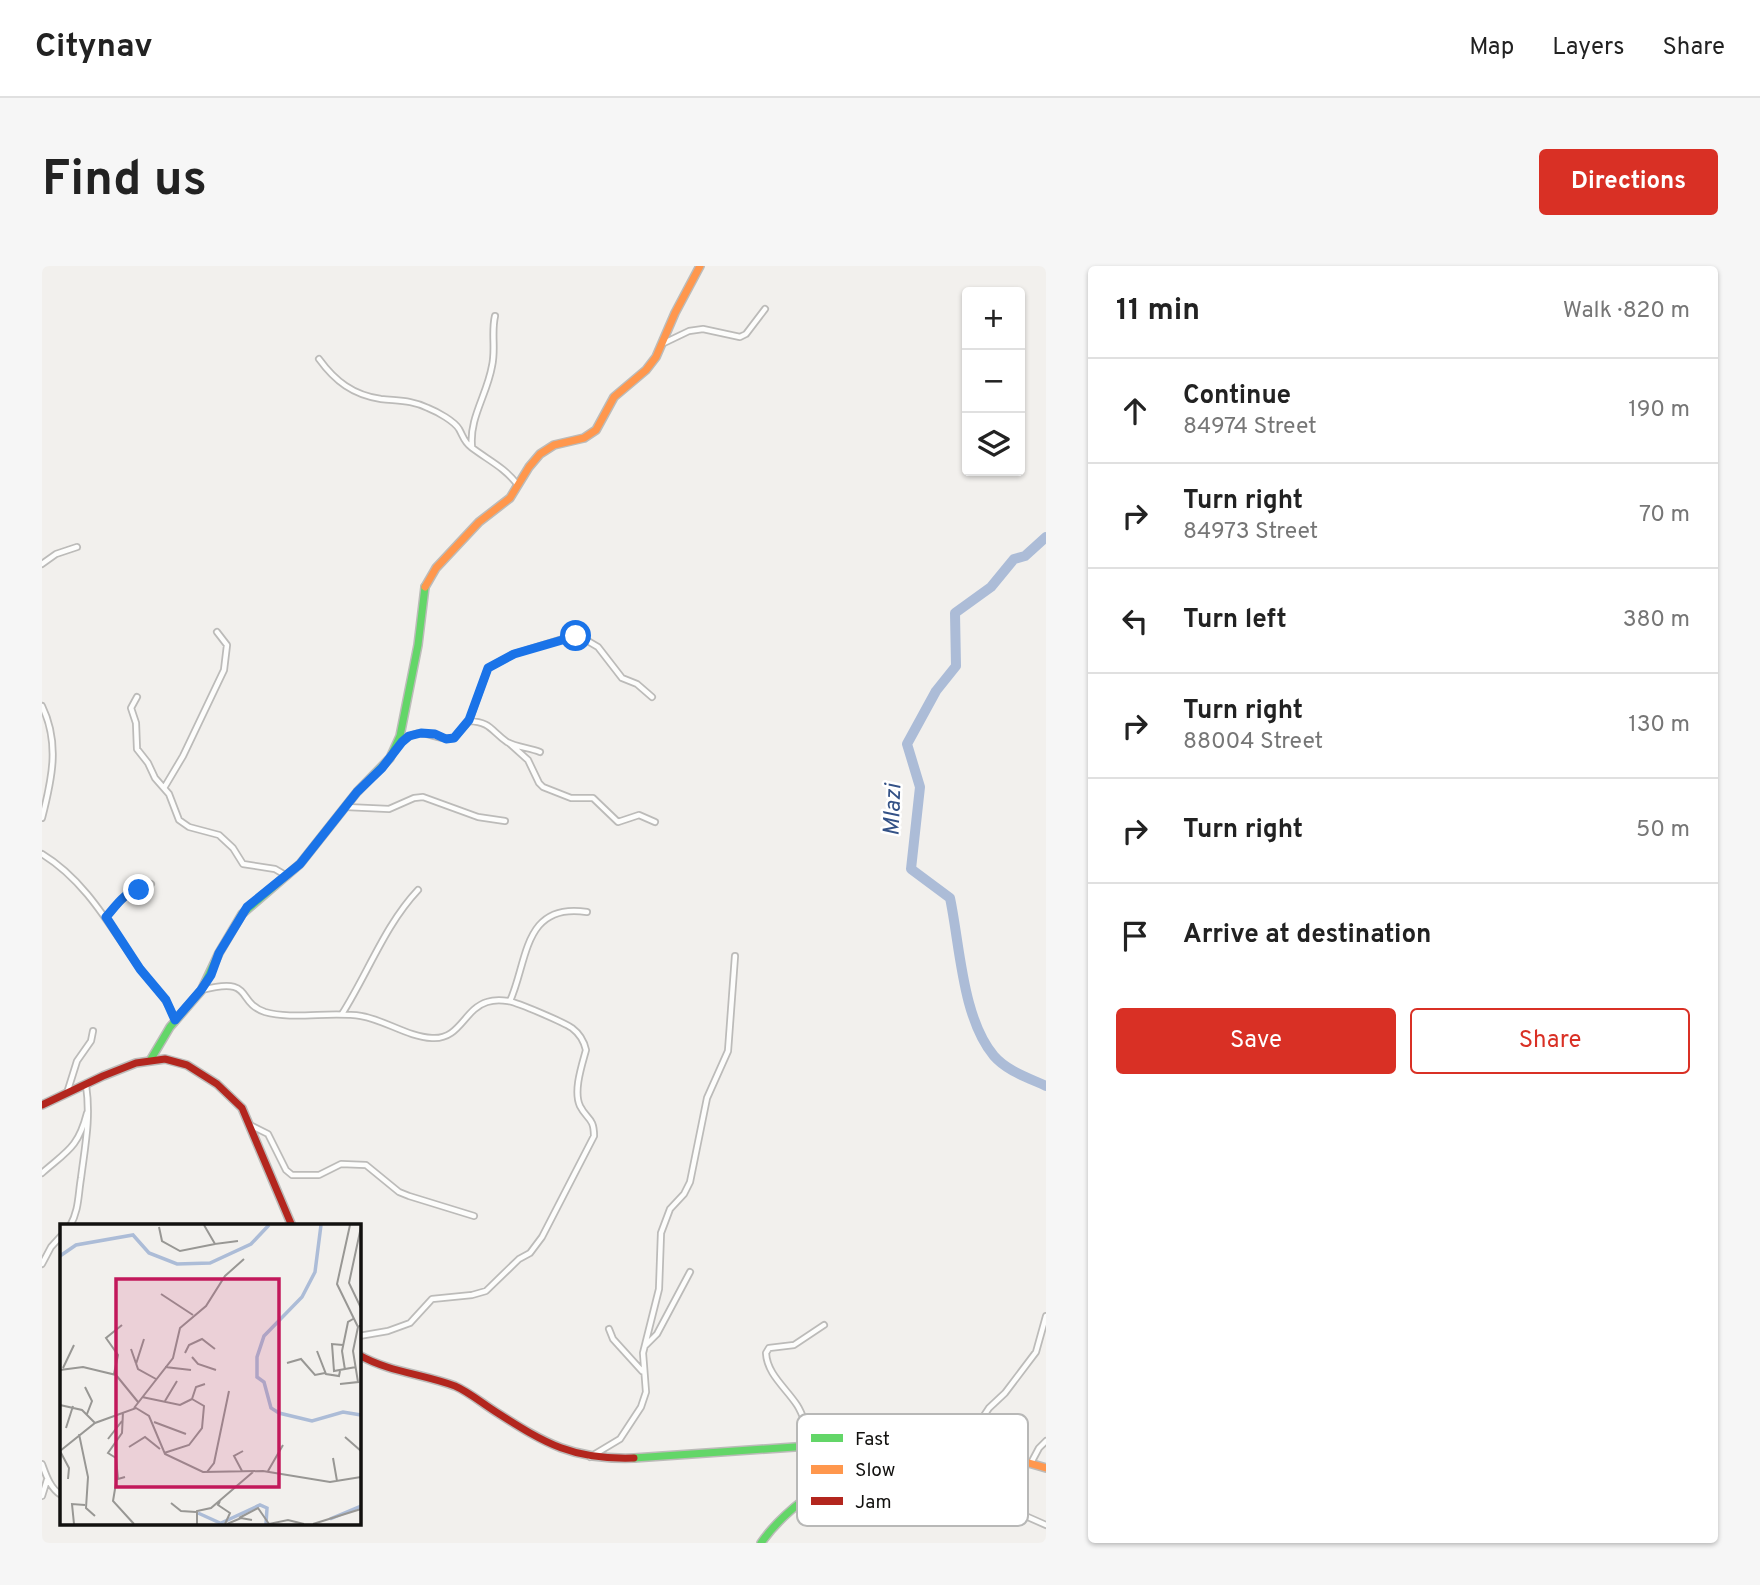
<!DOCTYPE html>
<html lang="en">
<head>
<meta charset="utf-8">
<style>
  :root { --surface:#fff; --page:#f6f6f6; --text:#222; --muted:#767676; --line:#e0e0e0; --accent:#d93025 }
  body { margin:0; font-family:Overpass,sans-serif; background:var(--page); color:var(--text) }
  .controls { position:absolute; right:21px; top:21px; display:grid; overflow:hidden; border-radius:7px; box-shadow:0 2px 5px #0004 }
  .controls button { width:63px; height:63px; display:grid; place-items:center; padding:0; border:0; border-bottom:2px solid var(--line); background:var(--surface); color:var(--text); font:35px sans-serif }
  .stop { position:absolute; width:21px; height:21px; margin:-16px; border:5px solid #1a73e8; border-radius:50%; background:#fff }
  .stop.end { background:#1a73e8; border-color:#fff; box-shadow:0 2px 7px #0008 }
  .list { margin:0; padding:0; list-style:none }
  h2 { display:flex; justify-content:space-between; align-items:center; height:91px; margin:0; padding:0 28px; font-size:30px }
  h2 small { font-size:23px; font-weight:400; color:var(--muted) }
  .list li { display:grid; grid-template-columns:46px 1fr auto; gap:21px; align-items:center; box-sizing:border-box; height:105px; padding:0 28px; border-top:2px solid var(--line) }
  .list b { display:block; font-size:26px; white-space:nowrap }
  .list p { margin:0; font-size:23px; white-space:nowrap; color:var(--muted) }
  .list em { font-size:23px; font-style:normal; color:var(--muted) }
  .actions { display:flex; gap:14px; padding:21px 28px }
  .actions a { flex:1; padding:16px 0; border:2px solid var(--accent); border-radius:7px; text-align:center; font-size:24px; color:var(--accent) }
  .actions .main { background:var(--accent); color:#fff }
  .icon { flex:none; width:38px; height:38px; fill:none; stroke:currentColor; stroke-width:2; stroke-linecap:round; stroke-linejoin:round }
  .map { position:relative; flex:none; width:1004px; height:1277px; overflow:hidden; border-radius:7px }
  header { display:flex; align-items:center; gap:42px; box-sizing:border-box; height:98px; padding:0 35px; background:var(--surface); border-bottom:2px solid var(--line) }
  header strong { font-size:33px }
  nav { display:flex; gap:38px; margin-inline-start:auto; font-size:24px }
  .intro { display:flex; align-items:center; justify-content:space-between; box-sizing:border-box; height:168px; padding:0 42px }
  h1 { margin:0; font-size:49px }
  .button { padding:18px 32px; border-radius:7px; background:var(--accent); color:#fff; font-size:24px; font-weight:700 }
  main { display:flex; gap:42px; padding:0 42px }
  aside { flex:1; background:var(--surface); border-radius:7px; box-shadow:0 2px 5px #0004 }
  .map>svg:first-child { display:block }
</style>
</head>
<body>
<header>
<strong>Citynav</strong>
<nav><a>Map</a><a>Layers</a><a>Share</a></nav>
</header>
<div class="intro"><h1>Find us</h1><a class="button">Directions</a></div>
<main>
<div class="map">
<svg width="1004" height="1277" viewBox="0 0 1004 1277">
  <rect width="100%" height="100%" fill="#f2f0ed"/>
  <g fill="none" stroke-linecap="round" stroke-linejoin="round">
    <path stroke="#acbcd7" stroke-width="10" d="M 1004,271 L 983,290 L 972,293 L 949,321 L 913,347 L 914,400 L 894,425 L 865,478 L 878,521 L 869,603 L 908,632 C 918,679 920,752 952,790 C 965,805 987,812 1004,820"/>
    <g stroke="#bcbbb9" stroke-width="8">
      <path id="street" d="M 622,77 L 647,65 L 661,63 L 698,71 L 704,68 L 723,43
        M 277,93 C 293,115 311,129 339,133 C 356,135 370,134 386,142 C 396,146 412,155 417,163 C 421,170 422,176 429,181 C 446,194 462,201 475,218
        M 430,181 C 427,152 445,129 450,100 C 454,83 449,67 453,50
        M 0,298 L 14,288 L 35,281
        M 95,431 L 89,442 L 94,457 L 95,483 L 106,497 L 113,512 L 127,528 L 137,554 L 147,561 L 177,569 L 191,582 L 201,598 L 233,603 L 245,610
        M 0,440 C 18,477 10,513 0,552
        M 427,455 L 446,402 L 472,388 L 530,370 L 539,371 L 556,381 L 580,412 L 595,418 L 610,431
        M 467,477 L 486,494 L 497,517 L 501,521 L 529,532 L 551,532 L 576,556 L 597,549 L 613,556
        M 357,479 C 381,455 388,476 412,472 L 427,455 C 449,456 449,465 465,476 C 474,481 488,482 498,486
        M 122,522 L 141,490 L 182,404 L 185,379 L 175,366
        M 304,541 L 347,543 L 372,532 L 381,531 L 436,551 L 463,555
        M 0,588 C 43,614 68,660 96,700 C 109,718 126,732 133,754
        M 64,651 C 81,633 81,626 106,623 L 109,618
        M 160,724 C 213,710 193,736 223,746 C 250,754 290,745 319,750 C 343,754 366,771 390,772 C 418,774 422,743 445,736 C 451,734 460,734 466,735 C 477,737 521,756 530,762 C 538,768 542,775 544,784 C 540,799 531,825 538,840 C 545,854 552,851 552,870 L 500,971 L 488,987 L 477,993 L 444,1025 L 430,1029 L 390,1033 L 368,1057 L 346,1065 L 317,1070
        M 468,735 C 486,695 481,636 545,646
        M 300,748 C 326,707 343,659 376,624
        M 25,827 L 35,795 L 49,775 L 51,765
        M 208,859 L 226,868 L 244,904 L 250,909 L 277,909 L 299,898 L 324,899 L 357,926 L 367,930 L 432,950
        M 0,907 C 25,885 36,882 45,847
        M 28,960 C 37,944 36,930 39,912 C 43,880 49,852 44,819
        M 0,998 L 9,981 L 19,970
        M 567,1063 L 571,1073 L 600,1105
        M 604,1079 L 615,1068 L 648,1006
        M 774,1178 C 764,1166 763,1151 755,1139 C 744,1122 725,1108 724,1087 L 727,1082 L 752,1079 L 782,1059
        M 935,1182 L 941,1151 L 947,1142 L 963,1127 L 994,1086 L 1004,1050
        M 548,1191 L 578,1173 L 599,1141 L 604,1126 L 601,1087 L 617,1023 L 619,967 L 628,943 L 642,928 L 648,916 L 665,832 L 686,785 L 693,690
        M 989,1197 L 997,1182 L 1004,1175
        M 0,1198 C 4,1209 8,1222 19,1229
        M 0,1230 L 5,1214
        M 963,1241 L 1004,1259"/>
    </g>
    <g stroke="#bcbbb9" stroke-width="10">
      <path id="fast" d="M 109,793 L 128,761 L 159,725 L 177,687 L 200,648 L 258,598 L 315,526 L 348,492 L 358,470 L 376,379 L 383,321
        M 592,1192 L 782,1179 L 910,1180
        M 719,1277 C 739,1248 771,1225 802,1207 C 819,1197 839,1193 854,1179"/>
    </g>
    <g stroke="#bcbbb9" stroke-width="10">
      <path id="slow" d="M 383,321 L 394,302 L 437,256 L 468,232 L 487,201 L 498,188 L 512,179 L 542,172 L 554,164 L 572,131 L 604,104 L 614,91 L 633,47 L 658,0
        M 910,1180 L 935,1182 L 1004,1202"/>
    </g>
    <g stroke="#bcbbb9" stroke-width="10">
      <path id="jam" d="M 0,839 L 61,810 L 94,797 L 123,793 L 145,799 L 175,818 L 200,842 L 250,960
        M 317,1089 C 347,1106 381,1108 413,1120 C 427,1126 441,1138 454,1146 C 504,1178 531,1194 592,1192"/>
    </g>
    <use href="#street" stroke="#fdfdfc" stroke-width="4.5"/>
    <use href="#fast" stroke="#63d668" stroke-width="7"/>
    <use href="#slow" stroke="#ff974d" stroke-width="7"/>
    <use href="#jam" stroke="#b3261e" stroke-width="7"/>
  </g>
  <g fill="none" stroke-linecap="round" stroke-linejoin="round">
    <path stroke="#1a73e8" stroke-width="9" d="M 97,624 C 82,626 74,640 64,651 L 98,703 L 124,734 L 133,754 L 159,724 L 169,709 L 177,687 L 205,641 L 258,598 L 315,526 L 340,502 L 360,476 L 367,470 L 379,467 L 393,468 L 404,473 L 412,472 L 427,454 L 446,402 L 472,388 L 534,370"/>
  </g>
  <g text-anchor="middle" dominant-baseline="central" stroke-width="5" stroke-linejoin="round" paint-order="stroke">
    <g font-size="23" font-style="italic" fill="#335186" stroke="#fff">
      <text transform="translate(852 544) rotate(-88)">Mlazi</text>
    </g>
  </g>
  <g transform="translate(18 958)">
    <rect width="301" height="301" fill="#f2f0ed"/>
    <path fill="none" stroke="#acbcd7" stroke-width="3.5" d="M 261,1 L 255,48 L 242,73 L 204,112 L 197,133 L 197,153 L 204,158 L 211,184 L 219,189 L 252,197 L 283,188 L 301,191M 0,32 L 16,21 L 73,11 L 89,29 L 117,40 L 150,39 L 191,20 L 209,1M 138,289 L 160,299M 270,295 L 301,282M 159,300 L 200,281 L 207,284 L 206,300"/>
    <path fill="none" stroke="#989794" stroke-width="2" d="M 144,1 L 155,20 L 178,17M 290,1 L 277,60 L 298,103 L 301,101M 99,3 L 102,17 L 120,27 L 155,20M 301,3 L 289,59 L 301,84M 101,70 L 133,91M 283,121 L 272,120 L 274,147 L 296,143M 71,125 L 78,145 L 96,155M 257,127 L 266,150 L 279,152 L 280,147M 125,129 L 129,121 L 142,115 L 155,125M 132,133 L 138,140 L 156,146M 227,139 L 241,135 L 255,151 L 265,149M 76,140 L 84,115M 105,143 L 131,146M 3,144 L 14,121M 0,146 L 23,143 L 56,151 L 78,178M 285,146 L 282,127 L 288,98 L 293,95M 54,150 L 58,131 L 46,114 L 62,101M 280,160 L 298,158 L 293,127 L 298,103M 25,163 L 32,177 L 27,190M 82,173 L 120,181 L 132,175M 132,175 L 136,163 L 145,160M 105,177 L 117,157M 0,181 L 22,186 L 35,199M 74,184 L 113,134 L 120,104 L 146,82 L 165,52 L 184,35M 63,188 L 62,209 L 48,229 L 56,234 L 58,255 L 65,253M 94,198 L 126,210M 6,204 L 13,182M 19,210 L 28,253 L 26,284 L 35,292M 285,213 L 301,227M 48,215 L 62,197M 69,223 L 85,213 L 100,225M 0,227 L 35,199 L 76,184 L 89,192 L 105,230 L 143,248 L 203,247 L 270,258 L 301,253M 0,227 L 9,244 L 8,255M 104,229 L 129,221 L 142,204 L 144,182 L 132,175M 273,234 L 277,257M 182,247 L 174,232 L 183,227M 208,247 L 223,221M 147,248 L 154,239 L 169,167M 57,253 L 53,277 L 74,300M 160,277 L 158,281 L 170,289 L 165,300M 111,279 L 121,287 L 136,288M 179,294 L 198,284 L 209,300 L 228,296 L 244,300M 14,300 L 12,280 L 25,281M 137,300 L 137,287 L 151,284 L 193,248M 167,300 L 181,294 L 192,296M 253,300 L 301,285"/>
    <path fill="#c2185b" fill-opacity="0.15" stroke="#c2185b" stroke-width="3.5" d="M 56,55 L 219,55 L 219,263 L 56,263 Z"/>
    <rect width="301" height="301" fill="none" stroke="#12110f" stroke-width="3.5"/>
  </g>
  <rect x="755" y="1148" width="231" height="112" rx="10" fill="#fff" stroke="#b8b8b7" stroke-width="2"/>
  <rect x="769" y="1168" width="32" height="8" fill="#63d668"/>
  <rect x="769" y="1199" width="32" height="9" fill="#ff974d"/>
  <rect x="769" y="1231" width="32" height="8" fill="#b3261e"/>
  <g font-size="19" fill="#12110f">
    <text x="813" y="1179">Fast</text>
    <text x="813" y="1210">Slow</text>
    <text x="813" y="1242">Jam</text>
  </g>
</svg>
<div class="controls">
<button>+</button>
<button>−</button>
<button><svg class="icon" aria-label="layers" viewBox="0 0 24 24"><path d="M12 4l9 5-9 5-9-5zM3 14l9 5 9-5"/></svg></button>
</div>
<div class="stop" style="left:534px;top:370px"></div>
<div class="stop end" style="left:97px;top:624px"></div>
</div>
<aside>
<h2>11 min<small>Walk · 820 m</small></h2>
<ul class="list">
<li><svg class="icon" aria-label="ahead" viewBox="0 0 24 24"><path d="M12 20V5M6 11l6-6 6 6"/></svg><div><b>Continue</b><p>84974 Street</p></div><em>190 m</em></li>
<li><svg class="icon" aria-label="right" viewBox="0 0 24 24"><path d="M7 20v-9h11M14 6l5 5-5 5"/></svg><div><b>Turn right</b><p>84973 Street</p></div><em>70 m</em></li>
<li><svg class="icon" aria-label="left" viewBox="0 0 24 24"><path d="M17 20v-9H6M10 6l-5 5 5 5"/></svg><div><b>Turn left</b></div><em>380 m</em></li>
<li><svg class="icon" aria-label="right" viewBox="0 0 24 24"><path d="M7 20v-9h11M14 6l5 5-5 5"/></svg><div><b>Turn right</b><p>88004 Street</p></div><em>130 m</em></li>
<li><svg class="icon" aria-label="right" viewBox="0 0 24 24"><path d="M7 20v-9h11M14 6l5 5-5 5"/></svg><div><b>Turn right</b></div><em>50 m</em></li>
<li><svg class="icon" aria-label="arrive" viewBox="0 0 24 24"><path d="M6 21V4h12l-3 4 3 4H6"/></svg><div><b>Arrive at destination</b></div></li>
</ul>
<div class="actions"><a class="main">Save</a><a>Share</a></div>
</aside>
</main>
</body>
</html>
